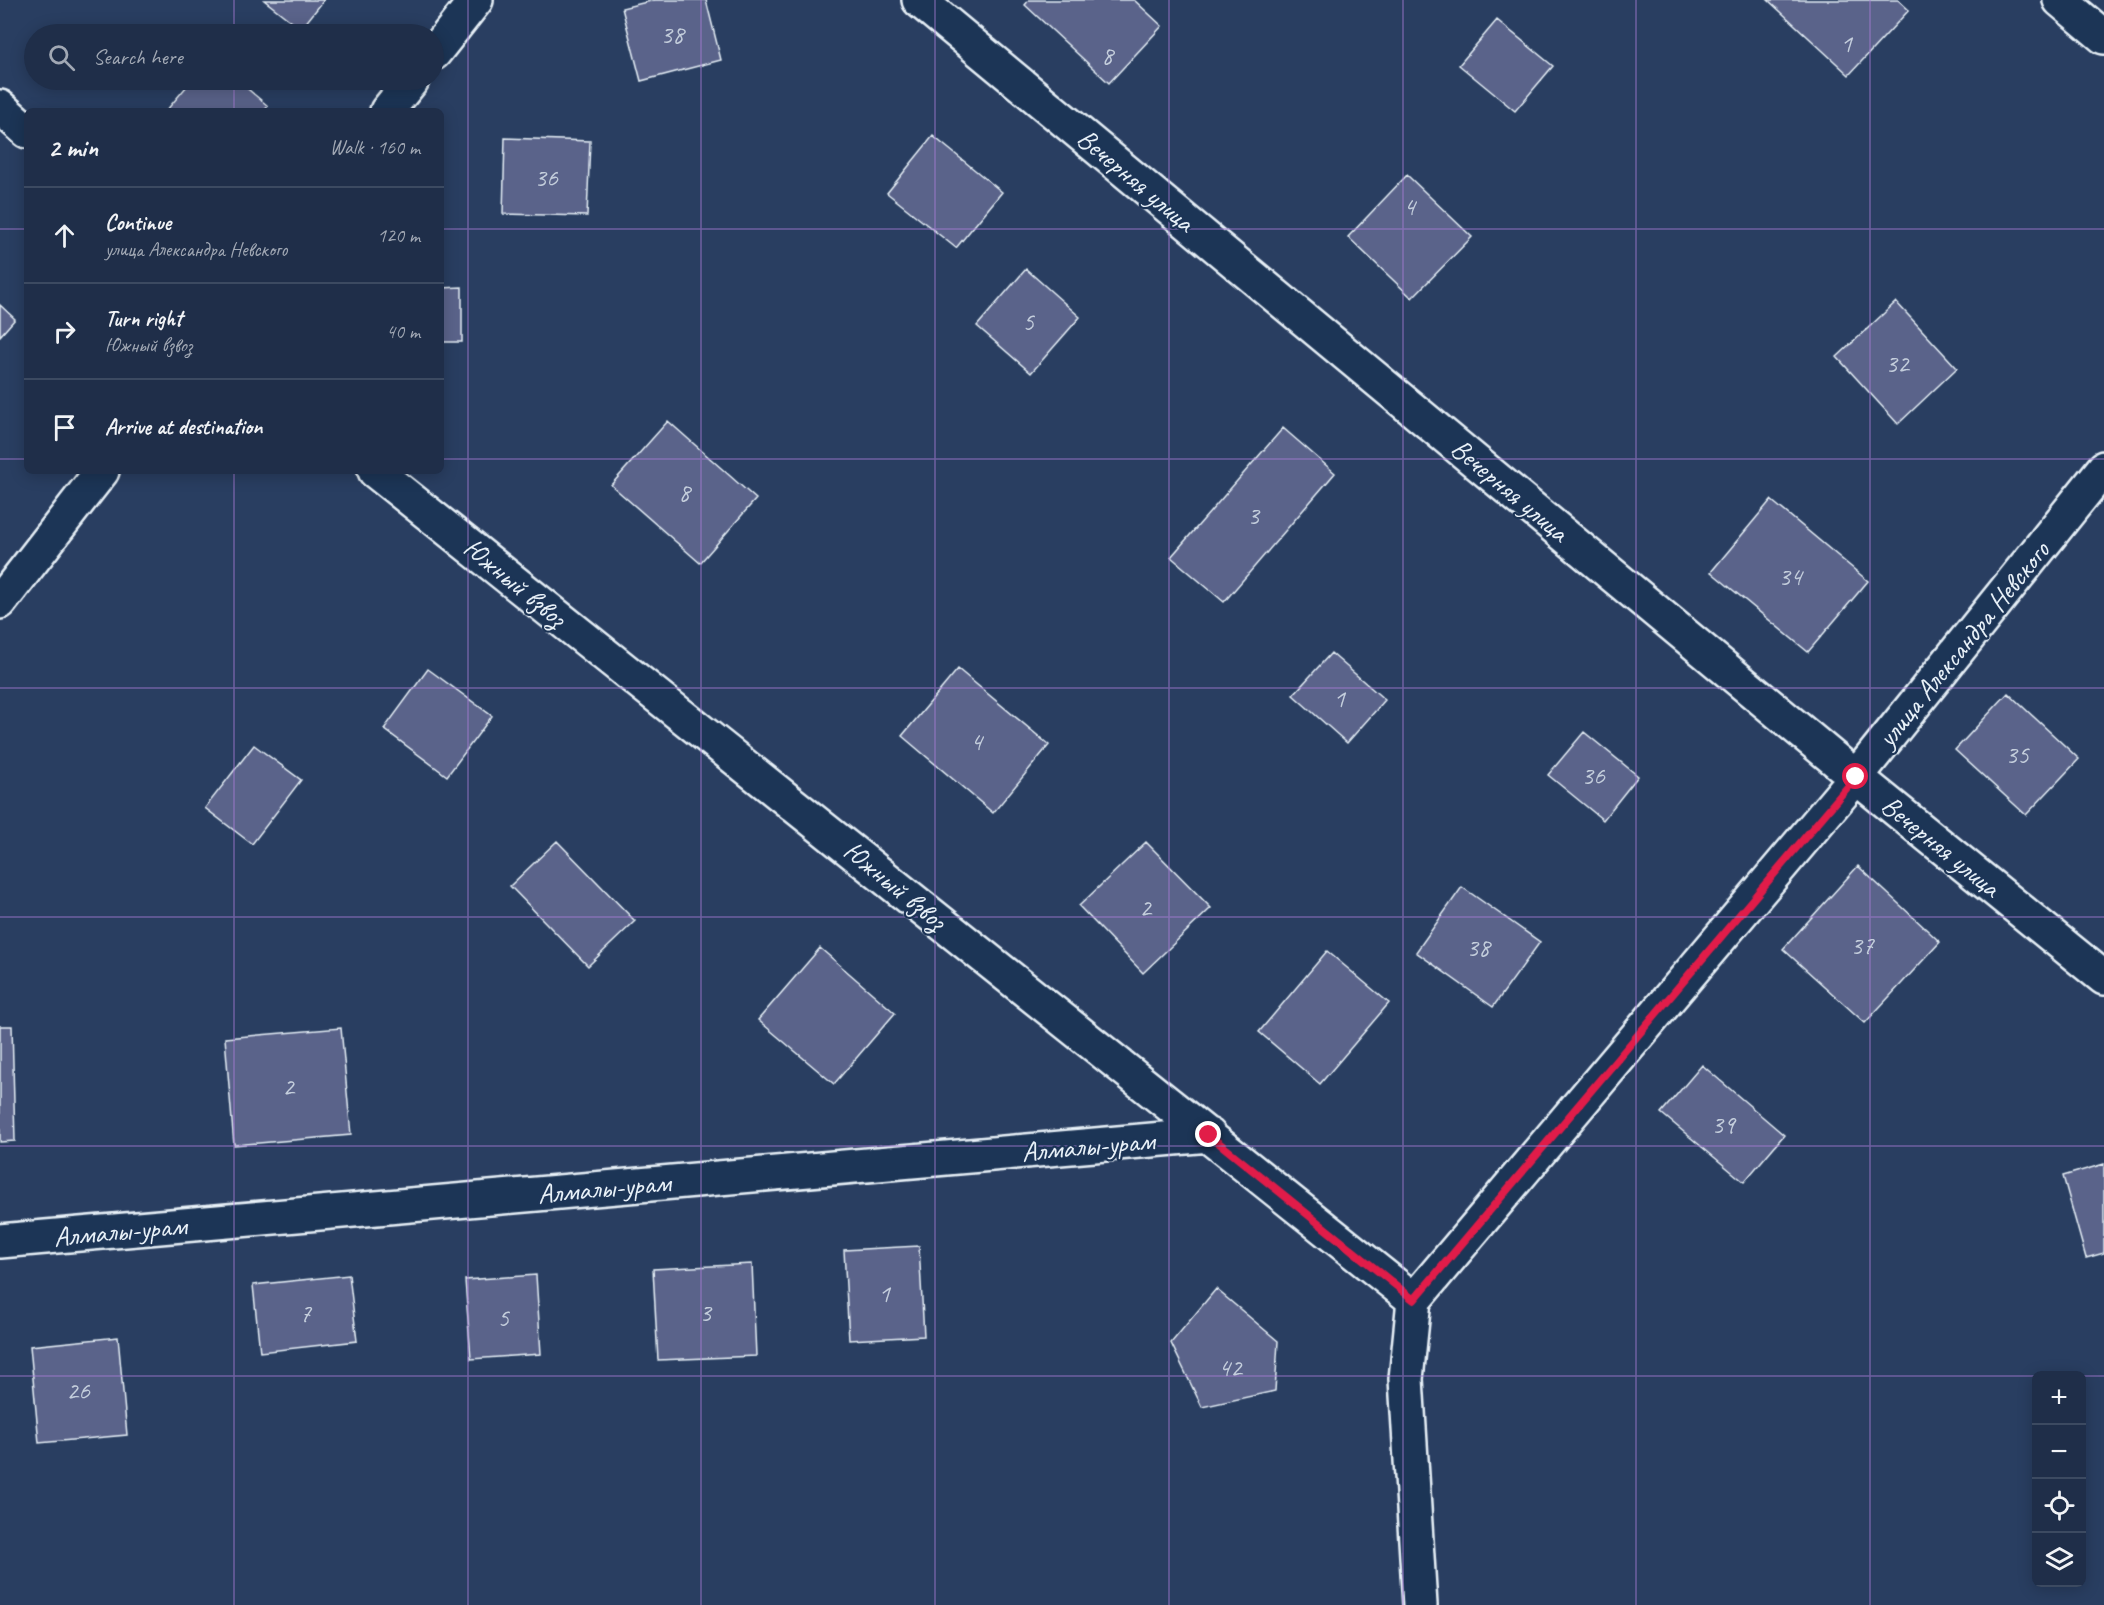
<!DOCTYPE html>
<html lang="en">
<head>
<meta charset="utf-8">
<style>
  :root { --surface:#1f2e49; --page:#273650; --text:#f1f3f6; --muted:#a1a8b4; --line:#3c4a61 }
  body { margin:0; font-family:Caveat,sans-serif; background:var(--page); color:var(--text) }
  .controls { position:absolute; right:18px; bottom:18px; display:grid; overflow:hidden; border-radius:9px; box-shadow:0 3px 15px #0003 }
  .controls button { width:54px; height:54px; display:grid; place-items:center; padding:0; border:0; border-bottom:2px solid var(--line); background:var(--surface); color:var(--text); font:30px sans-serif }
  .stop { position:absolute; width:18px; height:18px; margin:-14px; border:4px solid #e11d48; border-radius:50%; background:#fff }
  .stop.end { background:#e11d48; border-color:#fff; box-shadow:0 2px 6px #0008 }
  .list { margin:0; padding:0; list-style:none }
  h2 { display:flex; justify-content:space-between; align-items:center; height:78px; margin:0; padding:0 24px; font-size:26px }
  h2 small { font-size:20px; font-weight:400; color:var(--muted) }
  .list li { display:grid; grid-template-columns:39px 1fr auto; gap:18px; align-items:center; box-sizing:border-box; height:96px; padding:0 24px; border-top:2px solid var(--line) }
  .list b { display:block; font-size:22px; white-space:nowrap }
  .list p { margin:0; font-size:20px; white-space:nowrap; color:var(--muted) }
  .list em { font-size:20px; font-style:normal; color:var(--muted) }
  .icon { flex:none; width:33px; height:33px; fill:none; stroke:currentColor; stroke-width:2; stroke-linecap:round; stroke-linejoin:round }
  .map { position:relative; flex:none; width:2104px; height:1605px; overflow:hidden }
  .search { position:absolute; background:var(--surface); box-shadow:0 3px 15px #0003; left:24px; top:24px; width:420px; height:66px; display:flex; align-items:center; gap:15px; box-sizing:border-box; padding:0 21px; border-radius:33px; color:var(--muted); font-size:22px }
  .panel { position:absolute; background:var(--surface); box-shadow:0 3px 15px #0003; left:24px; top:108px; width:420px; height:366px; border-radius:9px }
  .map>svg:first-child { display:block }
</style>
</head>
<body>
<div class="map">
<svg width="2104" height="1605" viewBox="0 0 2104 1605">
  <rect width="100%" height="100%" fill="#293e61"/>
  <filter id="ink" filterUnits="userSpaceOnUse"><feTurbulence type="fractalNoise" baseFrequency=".0167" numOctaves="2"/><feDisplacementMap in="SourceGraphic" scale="12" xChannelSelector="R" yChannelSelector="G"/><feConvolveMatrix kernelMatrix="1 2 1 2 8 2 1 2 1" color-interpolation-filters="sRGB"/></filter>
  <g filter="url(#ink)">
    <path fill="#5a638a" stroke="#e8f1f8" stroke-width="1.5" d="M 264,0 L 324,0 L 301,29 Z
      M 655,0 L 706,0 L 721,60 L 641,81 L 622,8 Z
      M 1029,0 L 1134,0 L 1162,26 L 1109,83 L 1025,5 Z
      M 1768,0 L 1898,0 L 1909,10 L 1849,75 Z
      M 1497,20 L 1553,66 L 1515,111 L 1459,65 Z
      M 192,80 L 237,80 L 268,106 L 264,111 L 166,111 Z
      M 933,136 L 1002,192 L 956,248 L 887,193 Z
      M 505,138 L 590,141 L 587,216 L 503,214 Z
      M 1407,175 L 1472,237 L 1412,298 L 1348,237 Z
      M 1026,269 L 1080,317 L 1031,373 L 977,326 Z
      M 462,287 L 462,342 L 441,342 L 441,288 Z
      M 1896,302 L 1957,368 L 1898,424 L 1837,357 Z
      M 0,305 L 15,319 L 0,336 Z
      M 668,421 L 756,499 L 700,563 L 611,485 Z
      M 1283,428 L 1335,473 L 1224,602 L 1171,557 Z
      M 1771,500 L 1868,581 L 1808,652 L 1711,572 Z
      M 1331,653 L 1385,700 L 1347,743 L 1293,695 Z
      M 428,669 L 492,716 L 447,776 L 384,729 Z
      M 958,669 L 1049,745 L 993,813 L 902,736 Z
      M 2008,693 L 2079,759 L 2026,815 L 1955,750 Z
      M 1584,732 L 1638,776 L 1603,820 L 1548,775 Z
      M 254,745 L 301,780 L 252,844 L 205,808 Z
      M 557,841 L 635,921 L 588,966 L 510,886 Z
      M 1146,842 L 1211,908 L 1143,973 L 1079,906 Z
      M 1858,866 L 1940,942 L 1865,1023 L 1783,949 Z
      M 1462,887 L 1540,942 L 1493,1007 L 1416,952 Z
      M 820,948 L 895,1013 L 834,1084 L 758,1020 Z
      M 1327,951 L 1389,1003 L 1320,1084 L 1259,1032 Z
      M 0,1026 L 12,1026 L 15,1141 L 0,1142 Z
      M 341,1028 L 351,1135 L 234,1145 L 225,1038 Z
      M 1702,1065 L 1784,1135 L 1744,1182 L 1661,1113 Z
      M 2104,1164 L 2104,1253 L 2086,1258 L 2063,1176 Z
      M 919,1246 L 924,1336 L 849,1340 L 844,1250 Z
      M 752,1264 L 756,1356 L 658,1360 L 653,1269 Z
      M 349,1275 L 357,1341 L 260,1352 L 253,1285 Z
      M 536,1275 L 541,1354 L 471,1359 L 465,1280 Z
      M 1216,1289 L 1278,1341 L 1275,1391 L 1202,1407 L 1171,1343 Z
      M 118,1337 L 127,1435 L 39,1443 L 30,1346 Z"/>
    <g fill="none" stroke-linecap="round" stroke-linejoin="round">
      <g stroke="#e8f1f8" stroke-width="38">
        <path id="minor" d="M 919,0 L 1856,777 L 2104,978
          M 2060,0 L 2104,37
          M 434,53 L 476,0
          M 0,107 L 27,131
          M 387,111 L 412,80
          M 375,471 L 1414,1300
          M 0,602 L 102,471
          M 0,1241 L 1209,1135
          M 1420,1605 L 1406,1379 L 1414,1300 L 1856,777 L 2104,468"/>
      </g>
      <use href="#minor" stroke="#1d3557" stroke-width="33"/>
    </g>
  </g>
  <g fill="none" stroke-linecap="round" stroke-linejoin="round" filter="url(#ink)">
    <path stroke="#e11d48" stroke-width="8" d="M 1209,1135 L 1414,1300 L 1856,777"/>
  </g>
  <path fill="none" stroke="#a77bd6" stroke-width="1.5" stroke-opacity="0.55" d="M 234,0 L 234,34M 468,0 L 468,1605M 701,0 L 701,1605M 935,0 L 935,1605M 1169,0 L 1169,1605M 1403,0 L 1403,1605M 1636,0 L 1636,1605M 1870,0 L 1870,1605M 234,80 L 234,111M 0,229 L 27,229M 441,229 L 2104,229M 0,459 L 27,459M 441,459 L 2104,459M 234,471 L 234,1605M 0,688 L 2104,688M 0,917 L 2104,917M 0,1146 L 2104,1146M 0,1376 L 2036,1376M 2082,1376 L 2104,1376"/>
  <g text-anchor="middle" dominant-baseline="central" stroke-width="4.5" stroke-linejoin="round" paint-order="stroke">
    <g font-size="26" fill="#c4cedc">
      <text x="672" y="34">38</text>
      <text x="1846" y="43">1</text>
      <text x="1107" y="55">8</text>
      <text x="546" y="177">36</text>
      <text x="1409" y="206">4</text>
      <text x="1028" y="321">5</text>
      <text x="1897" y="363">32</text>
      <text x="684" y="492">8</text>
      <text x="1253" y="515">3</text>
      <text x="1790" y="576">34</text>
      <text x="1339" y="698">1</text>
      <text x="976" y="741">4</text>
      <text x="2017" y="754">35</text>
      <text x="1593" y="775">36</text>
      <text x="1145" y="907">2</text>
      <text x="1862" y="945">37</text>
      <text x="1478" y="947">38</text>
      <text x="288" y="1086">2</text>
      <text x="1723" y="1124">39</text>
      <text x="884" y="1293">1</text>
      <text x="705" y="1312">3</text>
      <text x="305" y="1313">7</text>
      <text x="503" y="1317">5</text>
      <text x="1230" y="1367">42</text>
      <text x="78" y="1390">26</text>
    </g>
    <g font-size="28" fill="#e8f1f8" stroke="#1d3557">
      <text transform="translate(1136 180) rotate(40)">Вечерняя улица</text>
      <text transform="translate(1510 490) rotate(40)">Вечерняя улица</text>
      <text transform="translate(515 582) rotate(39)">Южный взвоз</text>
      <text transform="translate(1963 644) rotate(-51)">улица Александра Невского</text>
      <text transform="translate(1941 846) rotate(39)">Вечерняя улица</text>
      <text transform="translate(895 885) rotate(39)">Южный взвоз</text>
      <text transform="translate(1088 1146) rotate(-5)">Алмалы-урам</text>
      <text transform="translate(604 1188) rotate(-5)">Алмалы-урам</text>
      <text transform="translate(120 1231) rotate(-5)">Алмалы-урам</text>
    </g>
  </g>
</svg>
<div class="controls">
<button>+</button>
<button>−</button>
<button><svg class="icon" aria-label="locate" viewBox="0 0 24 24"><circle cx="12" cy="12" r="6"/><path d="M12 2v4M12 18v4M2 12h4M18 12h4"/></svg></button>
<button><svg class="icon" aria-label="layers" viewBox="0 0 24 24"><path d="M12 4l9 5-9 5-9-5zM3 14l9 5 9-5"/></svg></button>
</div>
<div class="stop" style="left:1856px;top:777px"></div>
<div class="stop end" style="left:1209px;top:1135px"></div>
<div class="search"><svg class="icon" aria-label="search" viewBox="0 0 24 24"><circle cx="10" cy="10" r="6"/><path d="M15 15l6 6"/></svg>Search here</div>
<section class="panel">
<h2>2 min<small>Walk · 160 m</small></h2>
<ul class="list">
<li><svg class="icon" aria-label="ahead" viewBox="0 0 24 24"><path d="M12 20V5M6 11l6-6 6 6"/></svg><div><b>Continue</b><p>улица Александра Невского</p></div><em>120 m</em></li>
<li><svg class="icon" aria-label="right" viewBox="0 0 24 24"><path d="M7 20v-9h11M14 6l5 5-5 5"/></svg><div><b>Turn right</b><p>Южный взвоз</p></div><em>40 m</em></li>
<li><svg class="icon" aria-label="arrive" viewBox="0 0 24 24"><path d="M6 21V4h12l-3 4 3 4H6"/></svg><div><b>Arrive at destination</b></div></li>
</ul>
</section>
</div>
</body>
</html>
